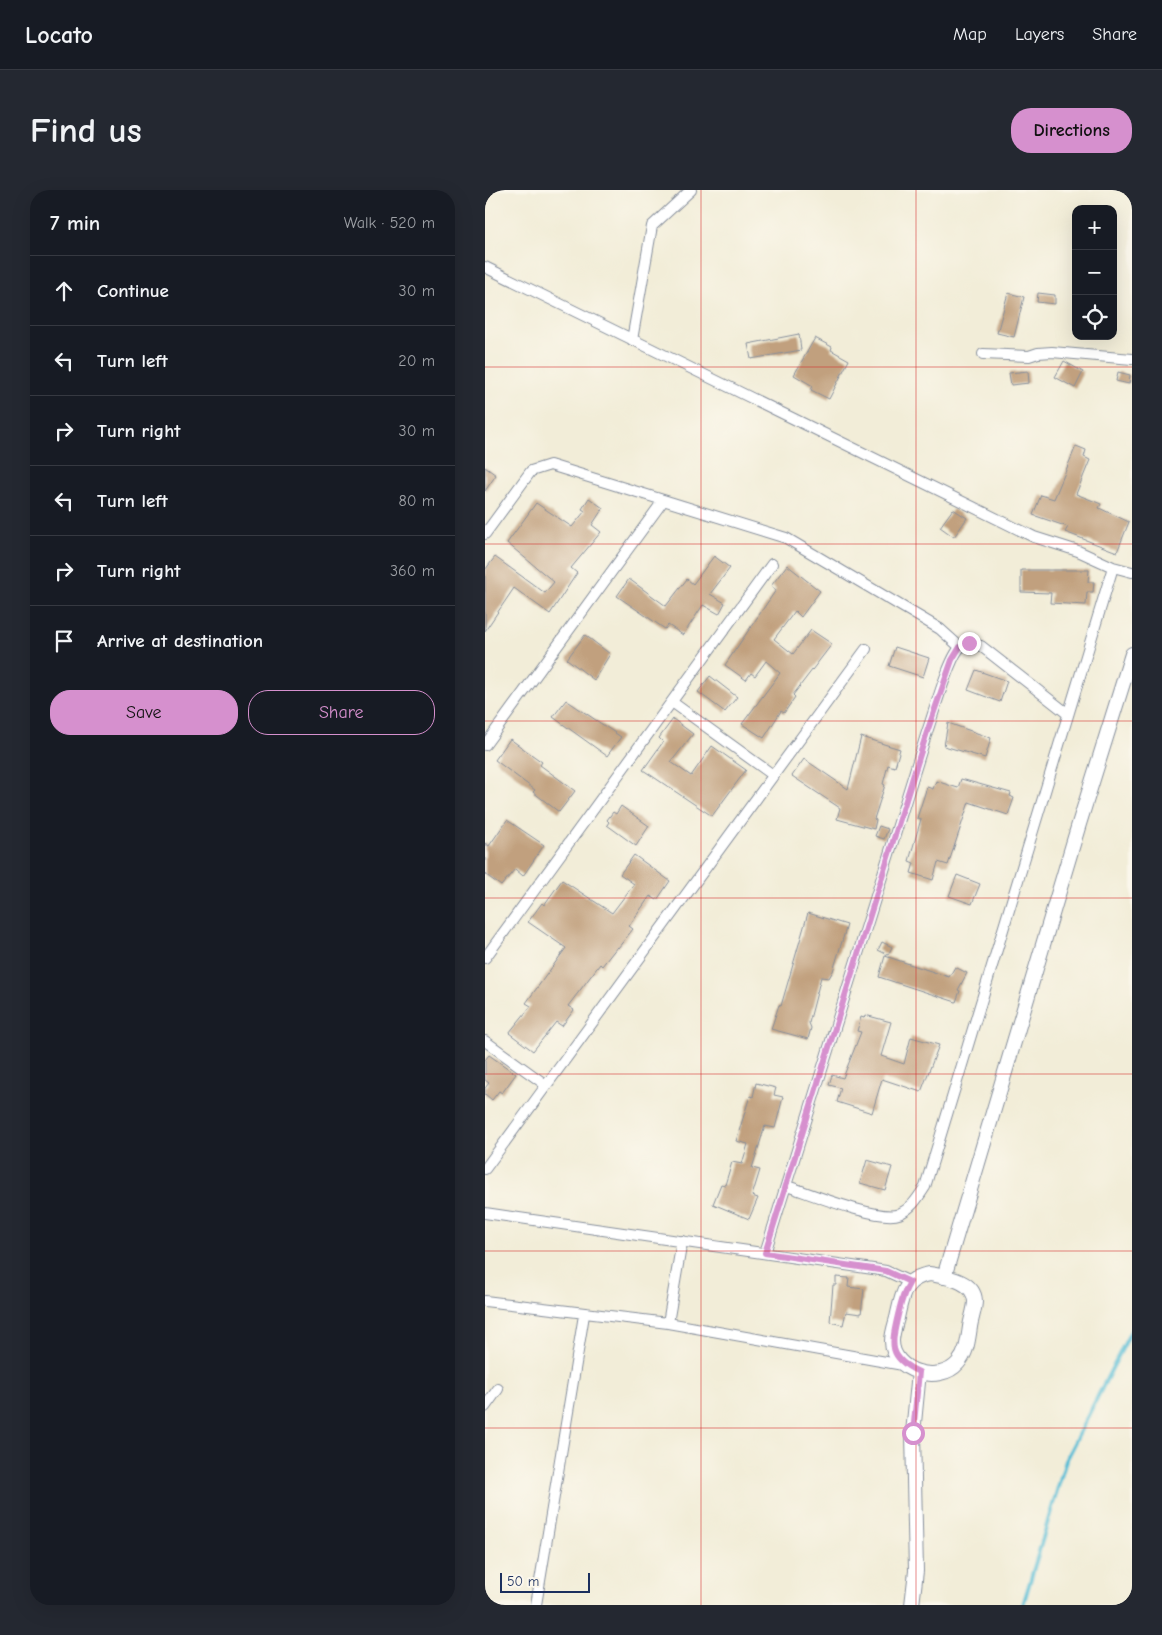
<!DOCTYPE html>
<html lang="en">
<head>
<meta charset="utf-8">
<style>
  :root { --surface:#171b24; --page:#242831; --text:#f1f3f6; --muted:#9ea1a6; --line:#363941; --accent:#d690ce }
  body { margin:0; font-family:"Comic Neue",sans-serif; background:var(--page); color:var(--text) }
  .controls { position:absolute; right:15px; top:15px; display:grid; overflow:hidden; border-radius:10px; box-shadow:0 5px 20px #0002 }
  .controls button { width:45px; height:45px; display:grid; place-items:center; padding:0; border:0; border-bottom:1px solid var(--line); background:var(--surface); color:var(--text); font:25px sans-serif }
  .scale { position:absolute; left:15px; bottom:12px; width:90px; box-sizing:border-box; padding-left:5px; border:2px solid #1b2f5e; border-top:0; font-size:14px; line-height:18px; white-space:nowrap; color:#1b2f5e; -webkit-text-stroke:4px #fbf7ec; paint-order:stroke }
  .stop { position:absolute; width:15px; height:15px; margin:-11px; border:4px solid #d690ce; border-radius:50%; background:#fff }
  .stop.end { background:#d690ce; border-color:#fff; box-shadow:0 1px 5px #0008 }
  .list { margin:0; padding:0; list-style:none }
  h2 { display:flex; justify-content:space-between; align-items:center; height:65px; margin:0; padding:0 20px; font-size:21px }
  h2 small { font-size:16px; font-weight:400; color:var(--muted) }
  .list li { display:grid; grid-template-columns:32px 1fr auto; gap:15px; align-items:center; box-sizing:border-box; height:70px; padding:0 20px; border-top:1px solid var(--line) }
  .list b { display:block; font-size:19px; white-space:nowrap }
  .list em { font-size:16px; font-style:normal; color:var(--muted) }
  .actions { display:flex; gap:10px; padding:15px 20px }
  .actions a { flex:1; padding:11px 0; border:1px solid var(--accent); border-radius:20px; text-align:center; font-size:18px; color:var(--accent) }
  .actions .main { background:var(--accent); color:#111 }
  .icon { flex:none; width:28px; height:28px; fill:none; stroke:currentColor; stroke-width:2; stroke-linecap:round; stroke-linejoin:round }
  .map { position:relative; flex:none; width:647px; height:1415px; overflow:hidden; border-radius:20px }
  header { display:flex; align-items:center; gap:30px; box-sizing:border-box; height:70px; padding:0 25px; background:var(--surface); border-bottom:1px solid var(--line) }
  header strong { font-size:24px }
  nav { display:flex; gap:28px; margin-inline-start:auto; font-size:18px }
  .intro { display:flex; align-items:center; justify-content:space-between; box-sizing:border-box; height:120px; padding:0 30px }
  h1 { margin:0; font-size:35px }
  .button { padding:12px 22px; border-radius:20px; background:var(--accent); color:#111; font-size:18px; font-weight:700 }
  main { display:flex; gap:30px; padding:0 30px }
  aside { flex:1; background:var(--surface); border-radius:20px; box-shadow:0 5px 20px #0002 }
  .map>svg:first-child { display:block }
</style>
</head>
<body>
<header>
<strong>Locato</strong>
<nav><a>Map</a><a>Layers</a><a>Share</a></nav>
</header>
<div class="intro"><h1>Find us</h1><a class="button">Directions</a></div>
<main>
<aside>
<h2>7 min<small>Walk · 520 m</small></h2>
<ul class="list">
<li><svg class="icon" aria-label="ahead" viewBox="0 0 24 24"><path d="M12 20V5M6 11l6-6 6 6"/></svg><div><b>Continue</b></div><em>30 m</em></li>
<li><svg class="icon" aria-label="left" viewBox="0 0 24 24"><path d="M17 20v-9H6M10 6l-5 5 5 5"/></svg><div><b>Turn left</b></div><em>20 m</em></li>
<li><svg class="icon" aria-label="right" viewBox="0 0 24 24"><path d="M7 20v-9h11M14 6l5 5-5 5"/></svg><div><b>Turn right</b></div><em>30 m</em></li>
<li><svg class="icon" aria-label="left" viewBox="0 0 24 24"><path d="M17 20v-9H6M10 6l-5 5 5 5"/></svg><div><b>Turn left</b></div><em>80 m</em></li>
<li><svg class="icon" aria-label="right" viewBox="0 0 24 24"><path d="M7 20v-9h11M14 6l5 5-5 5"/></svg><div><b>Turn right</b></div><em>360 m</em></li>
<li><svg class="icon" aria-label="arrive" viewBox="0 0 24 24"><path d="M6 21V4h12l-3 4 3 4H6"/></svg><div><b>Arrive at destination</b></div></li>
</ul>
<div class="actions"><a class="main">Save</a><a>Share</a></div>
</aside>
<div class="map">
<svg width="647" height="1415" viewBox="0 0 647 1415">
  <rect width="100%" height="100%" fill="#fbf7ec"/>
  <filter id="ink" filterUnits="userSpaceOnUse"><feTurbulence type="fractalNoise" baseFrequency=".02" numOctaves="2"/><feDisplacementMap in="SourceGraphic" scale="10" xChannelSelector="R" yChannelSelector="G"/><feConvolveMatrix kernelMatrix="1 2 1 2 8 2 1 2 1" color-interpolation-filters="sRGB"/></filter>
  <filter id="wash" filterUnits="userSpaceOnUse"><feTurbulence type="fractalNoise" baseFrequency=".0096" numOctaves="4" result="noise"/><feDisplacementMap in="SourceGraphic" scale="20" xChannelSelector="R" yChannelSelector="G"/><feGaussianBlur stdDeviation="1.12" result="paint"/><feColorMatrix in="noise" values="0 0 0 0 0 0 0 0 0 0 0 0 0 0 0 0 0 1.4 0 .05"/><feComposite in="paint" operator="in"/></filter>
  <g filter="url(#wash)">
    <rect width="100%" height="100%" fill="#f2edd8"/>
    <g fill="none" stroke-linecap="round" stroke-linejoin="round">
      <path stroke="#57bdd5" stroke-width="4" d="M 538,1415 L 582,1267 L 647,1139"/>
    </g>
    <g id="blocks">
      <path fill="#c1a07e" d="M 523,103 L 539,107 L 529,147 L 512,143 Z
        M 553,103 L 570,105 L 570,114 L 552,112 Z
        M 314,144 L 316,160 L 266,169 L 263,154 Z
        M 330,148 L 347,157 L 346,160 L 364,170 L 344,209 L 326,200 L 328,196 L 309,185 Z
        M 579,171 L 598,182 L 590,198 L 570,187 Z
        M 543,181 L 544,193 L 526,195 L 524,183 Z
        M 633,182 L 645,185 L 644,194 L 631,191 Z
        M 591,256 L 601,260 L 599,267 L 605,270 L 591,304 L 616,314 L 614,318 L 644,332 L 632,362 L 580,342 L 583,337 L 548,325 L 556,305 L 569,309 Z
        M 0,277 L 11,285 L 0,301 Z
        M 104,308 L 118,318 L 107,335 L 116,342 L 86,378 L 92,383 L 65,424 L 29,398 L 0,441 L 0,380 L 10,367 L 60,403 L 69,392 L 22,353 L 51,313 L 87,337 L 100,321 L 97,319 Z
        M 468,319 L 482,328 L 469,347 L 455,337 Z
        M 229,366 L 245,378 L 225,404 L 240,413 L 234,424 L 218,415 L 198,445 L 183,435 L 180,439 L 132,406 L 144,389 L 181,416 L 202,389 L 208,394 Z
        M 302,375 L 335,401 L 316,427 L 310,421 L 289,449 L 308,464 L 326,440 L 347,454 L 308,505 L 310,507 L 299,523 L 296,521 L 279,548 L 257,534 L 295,483 L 281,471 L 270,486 L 266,483 L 261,490 L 240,475 L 291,400 L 286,396 Z
        M 536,380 L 604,380 L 603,392 L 609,392 L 608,402 L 602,402 L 601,415 L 565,413 L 566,403 L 536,402 Z
        M 100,445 L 125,464 L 109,490 L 82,469 Z
        M 410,457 L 444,468 L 438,487 L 404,476 Z
        M 491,480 L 522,491 L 515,512 L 483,500 Z
        M 225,486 L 252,507 L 240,522 L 213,502 Z
        M 81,510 L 136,547 L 122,566 L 68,527 Z
        M 188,529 L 208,544 L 186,572 L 206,586 L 227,556 L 261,580 L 227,626 L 158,580 L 178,552 L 174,548 Z
        M 463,533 L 506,548 L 500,568 L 459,556 Z
        M 376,547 L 415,559 L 410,577 L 403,575 L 398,594 L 400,595 L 389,629 L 391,630 L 389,639 L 352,629 L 355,618 L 307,586 L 319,569 L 363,599 Z
        M 25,549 L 57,572 L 55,575 L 90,601 L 74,622 L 48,602 L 50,600 L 10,570 Z
        M 476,589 L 526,603 L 525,606 L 529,608 L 523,625 L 484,612 L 463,675 L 453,672 L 448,690 L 426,683 L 429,673 L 424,671 L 436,629 L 432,628 L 442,597 L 448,599 L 451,591 L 473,598 Z
        M 136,616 L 164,636 L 151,656 L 122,635 L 124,632 L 122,630 L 128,622 L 131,624 Z
        M 22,630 L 59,655 L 38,686 L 30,679 L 16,696 L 0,684 L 0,653 L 4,656 Z
        M 394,636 L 403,639 L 399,649 L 390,646 Z
        M 149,665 L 185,691 L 172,710 L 165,706 L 144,736 L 148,739 L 133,758 L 132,757 L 117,776 L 115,774 L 83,816 L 89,820 L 77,836 L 71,832 L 48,861 L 24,843 L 46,816 L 41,813 L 81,758 L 43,732 L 57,713 L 59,715 L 77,690 L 127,723 L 149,694 L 135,684 Z
        M 472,685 L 495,694 L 487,714 L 464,706 Z
        M 323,723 L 362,735 L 348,781 L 344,788 L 336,787 L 324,833 L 326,838 L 323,849 L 286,839 L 294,815 L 296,816 Z
        M 397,752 L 407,757 L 403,765 L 393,760 Z
        M 400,766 L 464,787 L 470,777 L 482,783 L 473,800 L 475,801 L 471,812 L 394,787 Z
        M 380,825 L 406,832 L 396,866 L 419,874 L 426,847 L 454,855 L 436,902 L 397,889 L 387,923 L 352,912 L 356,898 L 344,895 L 347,885 L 358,888 L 376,842 L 372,841 L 376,827 L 379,828 Z
        M 4,865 L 31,884 L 17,903 L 14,901 L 7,910 L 0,904 L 0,898 L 4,893 L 0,890 L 0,870 Z
        M 271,893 L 291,898 L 289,905 L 298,907 L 290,938 L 280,936 L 267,978 L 275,980 L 267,1006 L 273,1008 L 264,1029 L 228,1014 L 236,994 L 240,995 L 247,972 L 257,974 L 263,954 L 251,951 L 265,906 L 268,907 Z
        M 382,970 L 407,977 L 400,1000 L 375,993 Z
        M 351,1087 L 364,1088 L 363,1097 L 379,1099 L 376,1124 L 361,1122 L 358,1135 L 345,1132 L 348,1095 L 351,1095 Z"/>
    </g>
  </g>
  <g filter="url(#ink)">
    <use href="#blocks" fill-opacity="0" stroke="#868e9b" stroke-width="1"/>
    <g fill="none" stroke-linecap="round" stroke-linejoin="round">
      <g stroke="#868e9b" stroke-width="12">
        <path id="street" d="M 0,77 L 549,347 L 593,361 L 628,377 L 647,382
          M 147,150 L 167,36 L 206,0
          M 498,164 L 544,166 L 553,163 L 567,162 L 647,169
          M 0,344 L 46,281 L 65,275 L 301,348 L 455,439 L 475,457
          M 187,512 L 288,585
          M 0,555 L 178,311
          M 0,768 L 287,374
          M 0,851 L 61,895
          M 0,979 L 381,459
          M 302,996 C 324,1003 395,1032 414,1024 C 427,1018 432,1009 440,997 L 628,377
          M 0,1023 L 388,1079 L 401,1081 L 425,1092
          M 280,1063 L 442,542 C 448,526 465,463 477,456 C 484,453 488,454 496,456 L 583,524
          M 0,1111 L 183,1133 L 418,1175
          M 183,1133 L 197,1051
          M 0,1217 L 13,1199
          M 51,1415 L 99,1125"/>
      </g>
      <g stroke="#868e9b" stroke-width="16">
        <path id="secondary" d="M 445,1084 C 460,1087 489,1090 490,1111 C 490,1119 486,1129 485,1137 C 483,1150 482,1163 473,1173 C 454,1195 407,1182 407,1151 C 407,1144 410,1135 412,1128 C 417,1106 418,1088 445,1084 Z
          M 459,1087 L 594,634 L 647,464
          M 427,1415 L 431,1381 L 428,1243 L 434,1182"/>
      </g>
      <use href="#street" stroke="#fff" stroke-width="10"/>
      <use href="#secondary" stroke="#fff" stroke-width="14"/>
    </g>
  </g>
  <g fill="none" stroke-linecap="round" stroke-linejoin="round" filter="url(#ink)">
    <path stroke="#d690ce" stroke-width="6" d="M 428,1243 L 434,1182 C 403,1168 406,1155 413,1125 C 416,1113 418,1103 425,1092 L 401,1081 L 280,1063 L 442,542 L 467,470 L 475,457 L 484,453"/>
  </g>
  <path fill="none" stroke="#d62828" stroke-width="1" stroke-opacity="0.55" d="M 216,0 L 216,1415M 431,0 L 431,1415M 0,177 L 647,177M 0,354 L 647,354M 0,531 L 647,531M 0,708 L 647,708M 0,884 L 647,884M 0,1061 L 647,1061M 0,1238 L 647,1238"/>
</svg>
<div class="controls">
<button>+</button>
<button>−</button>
<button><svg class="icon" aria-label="locate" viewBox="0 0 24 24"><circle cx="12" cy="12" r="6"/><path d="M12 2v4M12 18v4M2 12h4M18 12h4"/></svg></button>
</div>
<div class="scale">50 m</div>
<div class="stop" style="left:428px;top:1243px"></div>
<div class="stop end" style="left:484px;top:453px"></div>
</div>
</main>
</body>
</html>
